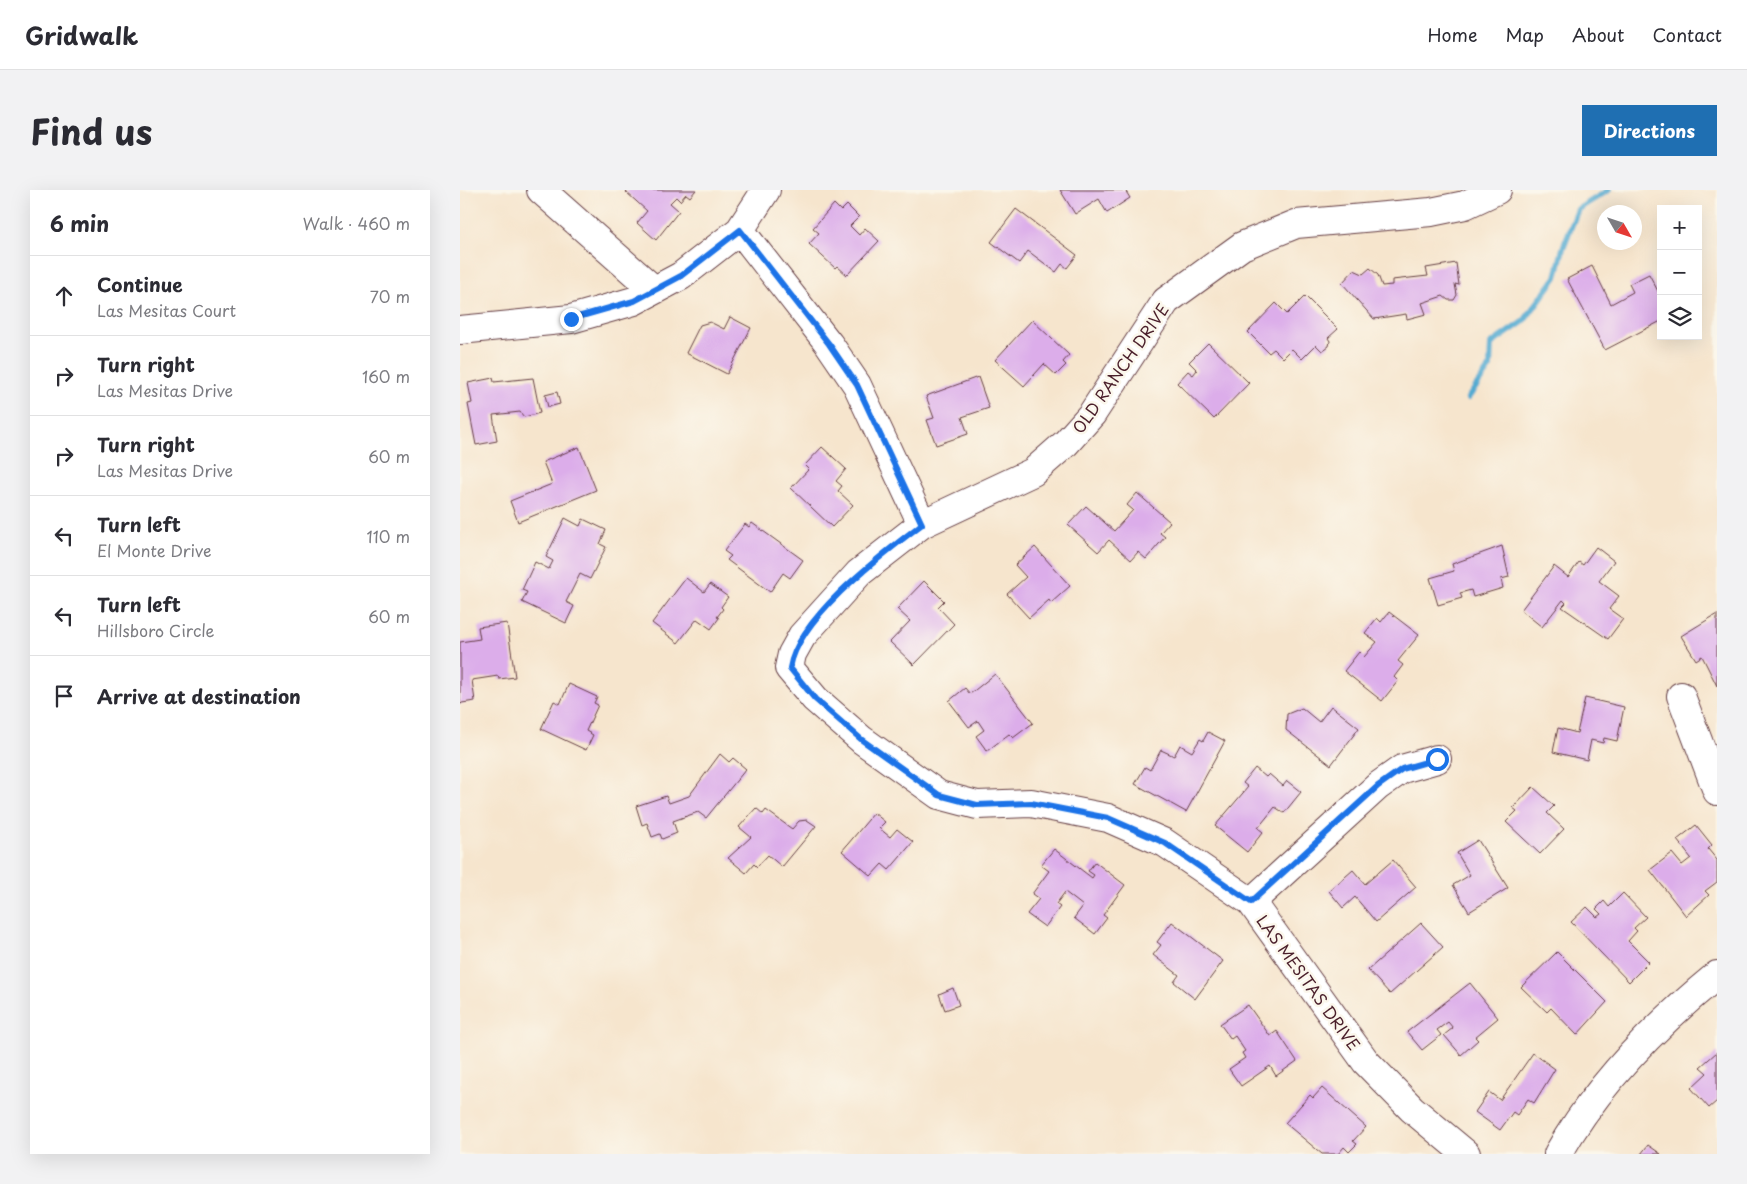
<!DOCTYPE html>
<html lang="en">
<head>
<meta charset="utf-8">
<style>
  :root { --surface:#fff; --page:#f2f2f3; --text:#2b2b33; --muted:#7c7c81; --line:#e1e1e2; --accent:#1f6fb2 }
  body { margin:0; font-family:"Playpen Sans",sans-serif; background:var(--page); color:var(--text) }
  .controls { position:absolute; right:15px; top:15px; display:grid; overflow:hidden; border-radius:0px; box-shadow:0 5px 20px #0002 }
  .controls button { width:45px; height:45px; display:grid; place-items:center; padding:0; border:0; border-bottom:1px solid var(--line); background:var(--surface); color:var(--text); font:25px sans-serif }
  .compass { position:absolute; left:1137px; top:15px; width:45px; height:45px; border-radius:50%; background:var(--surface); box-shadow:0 5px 20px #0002; rotate:129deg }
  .stop { position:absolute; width:15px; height:15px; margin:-11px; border:4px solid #1a73e8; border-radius:50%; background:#fff }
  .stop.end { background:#1a73e8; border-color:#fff; box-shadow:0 1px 5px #0008 }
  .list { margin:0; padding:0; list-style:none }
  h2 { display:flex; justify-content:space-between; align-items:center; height:65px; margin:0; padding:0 20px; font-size:21px }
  h2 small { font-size:16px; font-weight:400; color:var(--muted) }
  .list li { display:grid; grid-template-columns:32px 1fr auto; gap:15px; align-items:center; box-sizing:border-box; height:80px; padding:0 20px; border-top:1px solid var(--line) }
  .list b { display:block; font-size:19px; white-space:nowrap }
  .list p { margin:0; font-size:16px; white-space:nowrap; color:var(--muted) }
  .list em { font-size:16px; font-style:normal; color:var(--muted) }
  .icon { flex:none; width:28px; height:28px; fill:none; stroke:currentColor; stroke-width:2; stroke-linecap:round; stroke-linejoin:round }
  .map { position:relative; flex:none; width:1257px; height:964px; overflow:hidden; border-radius:0px }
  header { display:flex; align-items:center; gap:30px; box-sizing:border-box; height:70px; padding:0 25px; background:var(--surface); border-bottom:1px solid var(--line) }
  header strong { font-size:24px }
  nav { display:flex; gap:28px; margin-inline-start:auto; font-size:18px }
  .intro { display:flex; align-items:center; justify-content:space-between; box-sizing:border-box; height:120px; padding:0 30px }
  h1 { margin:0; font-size:35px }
  .button { padding:12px 22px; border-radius:0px; background:var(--accent); color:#fff; font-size:18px; font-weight:700 }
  main { display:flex; gap:30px; padding:0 30px }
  aside { flex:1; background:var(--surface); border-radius:0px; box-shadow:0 5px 20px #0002 }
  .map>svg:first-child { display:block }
</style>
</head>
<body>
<header>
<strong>Gridwalk</strong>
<nav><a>Home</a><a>Map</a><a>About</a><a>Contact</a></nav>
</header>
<div class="intro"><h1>Find us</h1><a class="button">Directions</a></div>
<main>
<aside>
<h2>6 min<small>Walk · 460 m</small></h2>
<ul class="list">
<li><svg class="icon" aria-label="ahead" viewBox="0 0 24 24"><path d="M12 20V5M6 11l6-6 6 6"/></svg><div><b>Continue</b><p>Las Mesitas Court</p></div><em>70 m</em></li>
<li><svg class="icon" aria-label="right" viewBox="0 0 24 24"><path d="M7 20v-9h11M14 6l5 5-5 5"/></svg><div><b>Turn right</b><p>Las Mesitas Drive</p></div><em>160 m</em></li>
<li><svg class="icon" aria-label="right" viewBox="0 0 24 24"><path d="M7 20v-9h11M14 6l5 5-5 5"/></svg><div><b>Turn right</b><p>Las Mesitas Drive</p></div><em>60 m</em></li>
<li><svg class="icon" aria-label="left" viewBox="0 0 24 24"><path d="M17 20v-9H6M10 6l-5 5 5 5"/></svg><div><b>Turn left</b><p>El Monte Drive</p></div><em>110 m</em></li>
<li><svg class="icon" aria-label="left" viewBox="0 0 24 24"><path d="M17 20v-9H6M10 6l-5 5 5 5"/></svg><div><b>Turn left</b><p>Hillsboro Circle</p></div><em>60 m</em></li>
<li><svg class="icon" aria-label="arrive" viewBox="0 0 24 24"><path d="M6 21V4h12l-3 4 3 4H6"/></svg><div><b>Arrive at destination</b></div></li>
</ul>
</aside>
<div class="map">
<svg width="1257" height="964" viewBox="0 0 1257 964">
  <rect width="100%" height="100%" fill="#fbf7ec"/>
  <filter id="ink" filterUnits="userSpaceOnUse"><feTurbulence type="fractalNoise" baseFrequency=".02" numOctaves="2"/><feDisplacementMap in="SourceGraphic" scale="10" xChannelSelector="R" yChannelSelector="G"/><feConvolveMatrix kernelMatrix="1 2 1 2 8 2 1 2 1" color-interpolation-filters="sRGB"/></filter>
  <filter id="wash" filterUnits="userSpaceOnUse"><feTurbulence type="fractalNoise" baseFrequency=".0096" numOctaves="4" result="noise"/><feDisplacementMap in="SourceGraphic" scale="20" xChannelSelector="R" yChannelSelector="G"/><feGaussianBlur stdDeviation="1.12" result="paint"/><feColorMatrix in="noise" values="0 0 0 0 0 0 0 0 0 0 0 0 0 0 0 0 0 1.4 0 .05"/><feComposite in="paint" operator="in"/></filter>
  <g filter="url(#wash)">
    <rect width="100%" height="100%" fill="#f6e5cd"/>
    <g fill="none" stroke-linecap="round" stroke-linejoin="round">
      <path stroke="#55abd1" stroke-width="6" d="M 1008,208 L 1030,177 L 1031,154 L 1064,131 L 1096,87 L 1103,58 L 1118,19 L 1149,0"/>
    </g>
    <g id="blocks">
      <path fill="#dcadea" d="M 168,0 L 236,0 L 230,7 L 226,4 L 220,11 L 216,7 L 210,13 L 219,21 L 196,50 L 177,33 L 187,21 L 166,2 Z
        M 600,0 L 665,0 L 670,8 L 647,23 L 639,9 L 615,24 Z
        M 374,14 L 381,21 L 387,15 L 399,27 L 390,36 L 399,45 L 405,38 L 419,51 L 387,85 L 377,76 L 375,78 L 349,54 L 359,43 L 353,38 Z
        M 556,19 L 617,65 L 607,78 L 602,74 L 596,82 L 568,61 L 559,73 L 531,52 Z
        M 996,73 L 999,95 L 995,94 L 997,105 L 994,110 L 988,110 L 983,106 L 962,113 L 966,124 L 947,129 L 946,124 L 914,129 L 882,93 L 894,80 L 903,84 L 910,78 L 918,85 L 922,96 L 932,95 L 932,90 L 968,86 L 966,78 Z
        M 1132,76 L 1151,114 L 1173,102 L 1169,94 L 1189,84 L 1201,107 L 1201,131 L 1145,160 L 1107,89 Z
        M 845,106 L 878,139 L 868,148 L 870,151 L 869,156 L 862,161 L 856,155 L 842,169 L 832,159 L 823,168 L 814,159 L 809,163 L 788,142 L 816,113 L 827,124 Z
        M 270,127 L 291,138 L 267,184 L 226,163 L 240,135 L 250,132 L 264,139 Z
        M 572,130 L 609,165 L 603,172 L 606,175 L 596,185 L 584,174 L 564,196 L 535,170 Z
        M 748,153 L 789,193 L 754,229 L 717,193 L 728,181 L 733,185 L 737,180 L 729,172 Z
        M 518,187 L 529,218 L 502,227 L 508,244 L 476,255 L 467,230 L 474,228 L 466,206 Z
        M 33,188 L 34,192 L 73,188 L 80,223 L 64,227 L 60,222 L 33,225 L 37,251 L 16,255 L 8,214 L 12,213 L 8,193 Z
        M 97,202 L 100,214 L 88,217 L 85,205 Z
        M 119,257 L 136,300 L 58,332 L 50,311 L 92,294 L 83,272 Z
        M 362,257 L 386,279 L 376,291 L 382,296 L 378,301 L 393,315 L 372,337 L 331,298 L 349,279 L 345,275 Z
        M 677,303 L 710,332 L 700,343 L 705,347 L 686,369 L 678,362 L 671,370 L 649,350 L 638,362 L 608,335 L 626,316 L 654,341 L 673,320 L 667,315 Z
        M 105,328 L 120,336 L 123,329 L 146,340 L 140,354 L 146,357 L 130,389 L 120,384 L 106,412 L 114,416 L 106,433 L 62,412 L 67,402 L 62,400 L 75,372 L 89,379 L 93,371 L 86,367 Z
        M 292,333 L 343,370 L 330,388 L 323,383 L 310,402 L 267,370 L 271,366 L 264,361 L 285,334 L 289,337 Z
        M 1042,356 L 1049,387 L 1041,389 L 1043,398 L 1013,407 L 1011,400 L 1000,403 L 1002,408 L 978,415 L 970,388 L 994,381 L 992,374 Z
        M 575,357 L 610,396 L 591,413 L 589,410 L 569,428 L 547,404 L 566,387 L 555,375 Z
        M 1136,357 L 1154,371 L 1139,391 L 1159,406 L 1149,419 L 1163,429 L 1148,449 L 1102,417 L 1106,413 L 1103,410 L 1082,437 L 1061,420 L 1094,376 L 1108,387 L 1119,372 L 1123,375 Z
        M 226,388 L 244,402 L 250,394 L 268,407 L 261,417 L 263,419 L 257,427 L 259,428 L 251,439 L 237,429 L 218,453 L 192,433 Z
        M 464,391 L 484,411 L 478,417 L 494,434 L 454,475 L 430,452 L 450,431 L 437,419 Z
        M 929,422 L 959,445 L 938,471 L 943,475 L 934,487 L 938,491 L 922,511 L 884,481 L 899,462 L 904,467 L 917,452 L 905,443 L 917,428 L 921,432 Z
        M 1257,424 L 1257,496 L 1242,466 L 1236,470 L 1221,446 Z
        M 47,433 L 55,487 L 39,489 L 38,486 L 12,490 L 15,511 L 2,513 L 0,515 L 0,452 L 20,449 L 18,437 Z
        M 535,484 L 573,533 L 553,548 L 549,544 L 527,561 L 516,546 L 524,540 L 518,531 L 509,537 L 489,511 L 505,498 L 510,504 Z
        M 109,494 L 137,507 L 134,513 L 138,515 L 126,541 L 133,545 L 126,560 L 81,539 L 94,511 L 100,514 Z
        M 1125,508 L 1164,517 L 1157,551 L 1144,548 L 1143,553 L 1131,550 L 1127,570 L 1093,562 L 1098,538 L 1117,543 Z
        M 871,516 L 899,538 L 871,575 L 826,540 L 827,524 L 842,518 L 859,532 Z
        M 748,542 L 765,551 L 726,622 L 675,594 L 685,577 L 690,580 L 701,560 L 714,566 L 720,555 L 732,562 L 740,549 L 743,551 Z
        M 260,564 L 269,572 L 273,568 L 286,579 L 246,628 L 238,622 L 213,631 L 217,643 L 202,649 L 200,644 L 192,647 L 187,633 L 182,635 L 176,616 L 206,606 L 209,613 L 229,606 Z
        M 795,578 L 806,587 L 809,584 L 823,596 L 827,591 L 841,602 L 824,623 L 815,617 L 798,638 L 803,642 L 787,662 L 755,636 L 788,597 L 783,593 Z
        M 1073,597 L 1094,616 L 1087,623 L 1104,639 L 1080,664 L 1046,632 L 1057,621 L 1053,618 Z
        M 296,618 L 303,624 L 306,620 L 332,639 L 339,631 L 347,630 L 356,636 L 322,677 L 308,665 L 297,677 L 294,674 L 286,683 L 268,668 L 291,647 L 279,637 Z
        M 414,623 L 425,632 L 419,638 L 430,647 L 437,639 L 453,652 L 429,680 L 422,674 L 411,686 L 382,661 Z
        M 1236,635 L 1252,655 L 1248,659 L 1257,670 L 1257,692 L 1245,701 L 1249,705 L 1226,726 L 1190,680 L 1212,663 L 1222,675 L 1231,668 L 1217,650 Z
        M 1018,650 L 1048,698 L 1009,722 L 993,695 L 1010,685 L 997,663 Z
        M 594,659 L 632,688 L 634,685 L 628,681 L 635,672 L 665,695 L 643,725 L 647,728 L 635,744 L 614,728 L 623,716 L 605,702 L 596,714 L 600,717 L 585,737 L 567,724 L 579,709 L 572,704 L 589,681 L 581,675 Z
        M 933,670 L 956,697 L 916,732 L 895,707 L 883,718 L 869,701 L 893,680 L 905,694 Z
        M 1163,703 L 1186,727 L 1174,738 L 1177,741 L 1168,751 L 1189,772 L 1169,792 L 1111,732 L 1127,717 L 1137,727 L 1141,724 L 1136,719 L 1144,711 L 1149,717 Z
        M 712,732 L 763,771 L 735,809 L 714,792 L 719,785 L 693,765 L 701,755 L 697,752 Z
        M 961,733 L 983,757 L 930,804 L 908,780 Z
        M 1097,762 L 1147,812 L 1117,845 L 1091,818 L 1087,822 L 1061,797 Z
        M 1010,793 L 1038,828 L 1015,847 L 1018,850 L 1001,865 L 984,845 L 993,838 L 988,832 L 977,840 L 981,845 L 962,860 L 947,842 Z
        M 493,798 L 499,815 L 485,820 L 479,804 Z
        M 788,815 L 810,846 L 817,841 L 837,871 L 816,886 L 810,876 L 781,896 L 769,879 L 785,868 L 782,863 L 785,861 L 775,846 L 771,849 L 760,834 Z
        M 1257,862 L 1257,911 L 1249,918 L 1231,898 L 1247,883 L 1240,877 Z
        M 1073,863 L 1095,879 L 1074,913 L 1068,909 L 1057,925 L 1053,922 L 1040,940 L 1015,922 L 1029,902 L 1040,910 Z
        M 862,898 L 906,937 L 893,951 L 897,954 L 889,962 L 884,957 L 878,964 L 862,964 L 825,933 L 850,905 L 853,908 Z
        M 1188,955 L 1201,964 L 1181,964 Z"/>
    </g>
  </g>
  <g filter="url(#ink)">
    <use href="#blocks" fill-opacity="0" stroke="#643d43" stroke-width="1"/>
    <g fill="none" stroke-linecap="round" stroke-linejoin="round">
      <g stroke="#643d43" stroke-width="30">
        <path id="minor" d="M 81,0 L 194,100
          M 280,40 L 369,154 L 397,195 L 462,334
          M 0,140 L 111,129 L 174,111 L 221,86 L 280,40 L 306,0
          M 1221,506 L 1257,601
          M 791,712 L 918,596 L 942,579 L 977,569
          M 1006,964 L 952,919 L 906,872 L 791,712 L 705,653 L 648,628 L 571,613 L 517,615 L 479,605 L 402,550 L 355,509 L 329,478 L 332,464 L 342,446 L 399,383 L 462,334 L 573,282 L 606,253 L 632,224 L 706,111 L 782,56 L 836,34 L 971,22 L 1005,15 L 1037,0
          M 1098,964 C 1137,894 1196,835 1257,785"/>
      </g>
      <use href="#minor" stroke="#fff" stroke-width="28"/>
    </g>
  </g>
  <g fill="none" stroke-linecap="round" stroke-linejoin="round" filter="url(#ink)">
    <path stroke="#1a73e8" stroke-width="6" d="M 111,129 L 174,111 L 221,86 L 280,40 L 369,154 L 397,195 L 462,334 C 423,364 338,427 330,478 L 355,509 L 402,550 L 479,605 L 517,615 L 571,613 L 648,628 L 705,653 L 791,712 L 918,596 L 942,579 L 977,569"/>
  </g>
  <g text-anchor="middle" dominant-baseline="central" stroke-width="5" stroke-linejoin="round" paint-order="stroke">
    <g font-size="16" fill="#4a1f2b" stroke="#fbf7ec">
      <text transform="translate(660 178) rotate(-55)">OLD RANCH DRIVE</text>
      <text transform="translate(849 792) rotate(54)">LAS MESITAS DRIVE</text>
    </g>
  </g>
</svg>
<div class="controls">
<button>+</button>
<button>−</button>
<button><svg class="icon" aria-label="layers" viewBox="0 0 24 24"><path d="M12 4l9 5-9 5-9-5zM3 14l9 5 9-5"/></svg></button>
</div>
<svg class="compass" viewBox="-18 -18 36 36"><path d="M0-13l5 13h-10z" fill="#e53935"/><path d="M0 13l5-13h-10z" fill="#7c7c81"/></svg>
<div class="stop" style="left:977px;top:569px"></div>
<div class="stop end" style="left:111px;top:129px"></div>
</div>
</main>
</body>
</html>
